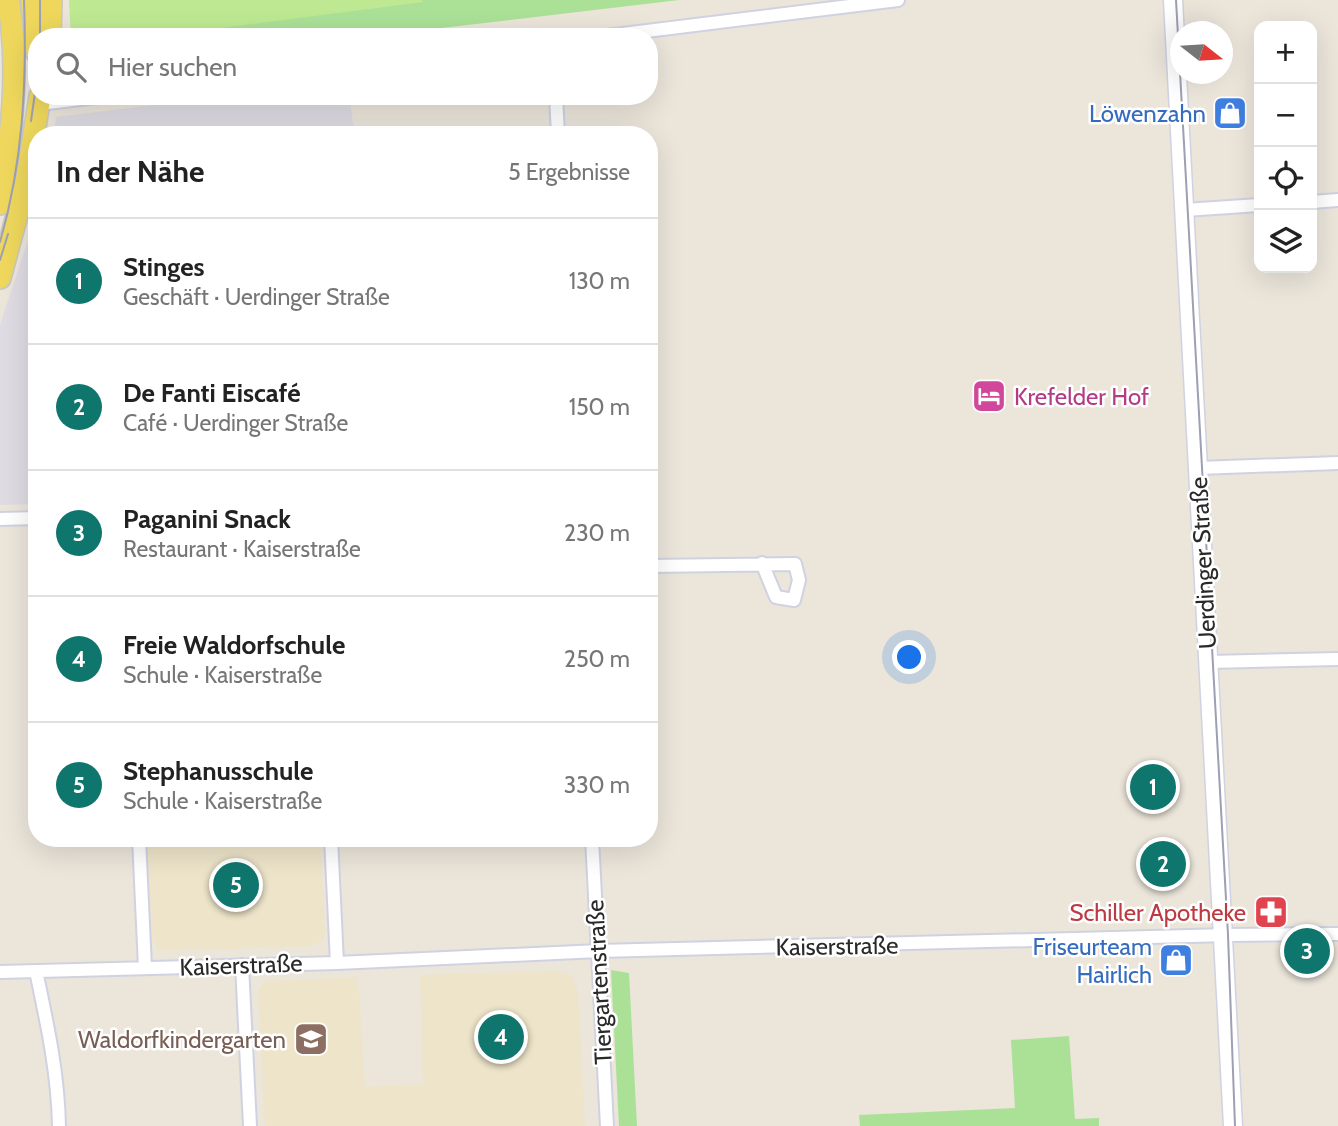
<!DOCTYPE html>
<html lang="de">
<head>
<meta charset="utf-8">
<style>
  :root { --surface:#fff; --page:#f6f6f6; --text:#222; --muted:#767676; --line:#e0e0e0; --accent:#0f766e }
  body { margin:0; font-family:Cabin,sans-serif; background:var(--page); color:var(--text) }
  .controls { position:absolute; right:21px; top:21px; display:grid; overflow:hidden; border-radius:14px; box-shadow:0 7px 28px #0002 }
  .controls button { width:63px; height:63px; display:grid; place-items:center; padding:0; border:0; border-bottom:2px solid var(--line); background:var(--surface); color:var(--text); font:35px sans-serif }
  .compass { position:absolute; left:1170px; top:21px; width:63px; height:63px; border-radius:50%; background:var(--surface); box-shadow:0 7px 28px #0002; rotate:107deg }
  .you { position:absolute; left:910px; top:658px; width:24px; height:24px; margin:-18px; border:5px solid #fff; border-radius:50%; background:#1a73e8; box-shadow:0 0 0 10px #1a73e833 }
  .badge { display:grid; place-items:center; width:46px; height:46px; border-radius:50%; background:var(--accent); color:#fff; font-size:23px; font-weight:700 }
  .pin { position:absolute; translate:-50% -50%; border:4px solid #fff; box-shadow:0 2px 7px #0006 }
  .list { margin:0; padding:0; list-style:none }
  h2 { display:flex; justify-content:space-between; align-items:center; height:91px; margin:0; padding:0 28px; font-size:30px }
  h2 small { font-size:23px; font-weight:400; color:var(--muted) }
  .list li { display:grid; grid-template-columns:46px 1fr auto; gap:21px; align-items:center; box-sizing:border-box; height:126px; padding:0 28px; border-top:2px solid var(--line) }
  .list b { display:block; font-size:26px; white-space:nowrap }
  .list p { margin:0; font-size:23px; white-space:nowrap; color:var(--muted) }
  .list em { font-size:23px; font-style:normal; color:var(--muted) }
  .icon { flex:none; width:38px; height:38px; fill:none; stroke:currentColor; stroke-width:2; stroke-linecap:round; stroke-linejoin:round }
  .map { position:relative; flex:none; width:1338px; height:1126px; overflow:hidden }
  .search { position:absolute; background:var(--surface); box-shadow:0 7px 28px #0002; left:28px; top:28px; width:630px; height:77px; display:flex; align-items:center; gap:18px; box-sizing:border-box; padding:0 24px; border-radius:28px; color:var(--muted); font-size:26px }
  .panel { position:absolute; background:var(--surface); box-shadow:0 7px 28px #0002; left:28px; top:126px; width:630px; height:721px; border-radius:28px }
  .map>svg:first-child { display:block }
</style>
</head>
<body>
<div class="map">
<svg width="1338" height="1126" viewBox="0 0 1338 1126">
  <rect width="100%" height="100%" fill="#ebe5da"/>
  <path fill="#dedbe3" d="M 227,96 L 349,96 L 355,135 L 53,135 L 56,117 Z
    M 37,213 L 37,504 L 0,505 L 0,325 Z"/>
  <path fill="#ede4c9" d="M 147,838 L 320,838 L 325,932 L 323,940 L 312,946 L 166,951 L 158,949 L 152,938 Z
    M 558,971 L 571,976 L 578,990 L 585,1126 L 265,1126 L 258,992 L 265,981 L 358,977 L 365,1087 L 423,1084 L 420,975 Z"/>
  <path fill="#abe197" d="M 422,0 L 679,0 L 365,37 L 152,37 Z
    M 611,970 L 629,973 L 637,1126 L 619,1126 Z
    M 1069,1036 L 1075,1119 L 1099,1118 L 1099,1126 L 860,1126 L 859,1115 L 1015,1108 L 1011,1040 Z"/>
  <path fill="#bee992" d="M 69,0 L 422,0 L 423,2 L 152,37 L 71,37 Z"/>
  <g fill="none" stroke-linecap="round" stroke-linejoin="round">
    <g stroke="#d0d2e2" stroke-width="16">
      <path id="street" d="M 598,37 L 898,0
        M 556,96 L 558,135
        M 39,104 L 105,96
        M 1312,202 L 1338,200
        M 1185,210 L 1259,205
        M 1198,468 L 1338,463
        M 0,519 L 37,518
        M 649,566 L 795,564 L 799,580 L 794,600 L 776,597 L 762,563
        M 1209,662 L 1338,659
        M 139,838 L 145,968
        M 331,838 L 337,963
        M 592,838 L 607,1126
        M 242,965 L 250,1126
        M 36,971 C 47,1023 58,1073 59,1126
        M 0,972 L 337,963 L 599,951 L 1228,935 L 1338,934"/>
    </g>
    <g stroke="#d0d2e2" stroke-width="21">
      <path id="secondary" d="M 1173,0 L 1233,1126"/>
    </g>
    <g stroke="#c7c7c7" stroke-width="24">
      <path id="primary" d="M 32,0 L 37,53
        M 50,37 L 51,0
        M 0,204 C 12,137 20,67 8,0
        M 0,278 L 27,178 L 40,96"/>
    </g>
    <use href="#street" stroke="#fff" stroke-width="12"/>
    <use href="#secondary" stroke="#fff" stroke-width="18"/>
    <use href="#primary" stroke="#eed75c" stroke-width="21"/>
    <path stroke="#9d9fb3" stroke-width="2" d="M 1176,0 L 1228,935 L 1235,1126
      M 40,37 L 40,0
      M 31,121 L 37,79
      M 0,242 C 23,163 27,82 24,0
      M 0,260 L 8,234"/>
  </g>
  <defs>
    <g id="shop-square" transform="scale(1.75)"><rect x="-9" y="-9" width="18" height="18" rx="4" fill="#3f7fe0" stroke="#fff"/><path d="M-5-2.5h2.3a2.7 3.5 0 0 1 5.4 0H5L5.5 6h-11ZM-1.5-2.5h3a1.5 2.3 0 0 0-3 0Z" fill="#fff"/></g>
    <g id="hotel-square" transform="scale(1.75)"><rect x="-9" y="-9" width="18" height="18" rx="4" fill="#d1479c" stroke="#fff"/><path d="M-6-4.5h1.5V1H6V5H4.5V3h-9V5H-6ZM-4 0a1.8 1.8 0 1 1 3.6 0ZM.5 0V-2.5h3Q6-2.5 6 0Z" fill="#fff"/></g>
    <g id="pharmacy-square" transform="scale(1.75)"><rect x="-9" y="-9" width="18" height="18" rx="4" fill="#e0444e" stroke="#fff"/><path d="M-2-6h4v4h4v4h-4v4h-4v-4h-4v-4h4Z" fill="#fff"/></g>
    <g id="school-square" transform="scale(1.75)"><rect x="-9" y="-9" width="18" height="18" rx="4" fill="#8d6e63" stroke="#fff"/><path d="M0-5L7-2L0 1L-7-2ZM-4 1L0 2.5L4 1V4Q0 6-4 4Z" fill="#fff"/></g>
  </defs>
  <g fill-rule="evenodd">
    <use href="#shop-square" x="1230" y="113"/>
    <use href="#hotel-square" x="989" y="396"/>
    <use href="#pharmacy-square" x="1271" y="912"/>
    <use href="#shop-square" x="1176" y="960"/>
    <use href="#school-square" x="311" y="1039"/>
  </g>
  <g text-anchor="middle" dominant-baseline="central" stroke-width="5" stroke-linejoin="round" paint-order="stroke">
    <g font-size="24" fill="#366cbe" stroke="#fff" text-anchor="end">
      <text x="1206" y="113">Löwenzahn</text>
      <text x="1152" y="946">Friseurteam<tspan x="1152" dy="28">Hairlich</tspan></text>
    </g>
    <g font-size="24" fill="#b23c85" stroke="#fff" text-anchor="start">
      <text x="1014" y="396">Krefelder Hof</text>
    </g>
    <g font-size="24" fill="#292929" stroke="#fff">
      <text transform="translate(1203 563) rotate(-93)">Uerdinger Straße</text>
      <text transform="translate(837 946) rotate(-1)">Kaiserstraße</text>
      <text transform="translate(241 965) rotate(-2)">Kaiserstraße</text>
      <text transform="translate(599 982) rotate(-93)">Tiergartenstraße</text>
    </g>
    <g font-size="24" fill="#be3a42" stroke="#fff" text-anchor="end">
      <text x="1246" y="912">Schiller Apotheke</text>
    </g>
    <g font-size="24" fill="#785e54" stroke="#fff" text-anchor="end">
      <text x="286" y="1039">Waldorfkindergarten</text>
    </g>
  </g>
</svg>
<div class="controls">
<button>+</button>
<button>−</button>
<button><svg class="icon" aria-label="locate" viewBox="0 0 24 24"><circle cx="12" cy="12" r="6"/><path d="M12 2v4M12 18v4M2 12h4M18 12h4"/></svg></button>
<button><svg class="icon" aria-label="layers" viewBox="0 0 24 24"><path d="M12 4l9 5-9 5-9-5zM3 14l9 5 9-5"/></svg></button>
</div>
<svg class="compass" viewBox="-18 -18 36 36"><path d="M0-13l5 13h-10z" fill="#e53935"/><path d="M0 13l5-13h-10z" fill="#767676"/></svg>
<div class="you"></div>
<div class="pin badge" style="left:1153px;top:787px">1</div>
<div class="pin badge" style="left:1163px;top:864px">2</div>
<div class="pin badge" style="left:1307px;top:951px">3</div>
<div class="pin badge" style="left:501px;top:1037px">4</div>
<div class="pin badge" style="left:236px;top:885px">5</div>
<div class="search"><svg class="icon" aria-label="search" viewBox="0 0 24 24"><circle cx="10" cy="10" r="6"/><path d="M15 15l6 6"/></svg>Hier suchen</div>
<section class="panel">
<h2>In der Nähe<small>5 Ergebnisse</small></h2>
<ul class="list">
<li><span class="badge">1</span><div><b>Stinges</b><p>Geschäft · Uerdinger Straße</p></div><em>130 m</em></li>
<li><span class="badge">2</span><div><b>De Fanti Eiscafé</b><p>Café · Uerdinger Straße</p></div><em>150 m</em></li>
<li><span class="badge">3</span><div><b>Paganini Snack</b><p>Restaurant · Kaiserstraße</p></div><em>230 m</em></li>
<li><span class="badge">4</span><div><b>Freie Waldorfschule</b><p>Schule · Kaiserstraße</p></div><em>250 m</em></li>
<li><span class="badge">5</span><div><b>Stephanusschule</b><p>Schule · Kaiserstraße</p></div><em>330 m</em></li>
</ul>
</section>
</div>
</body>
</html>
